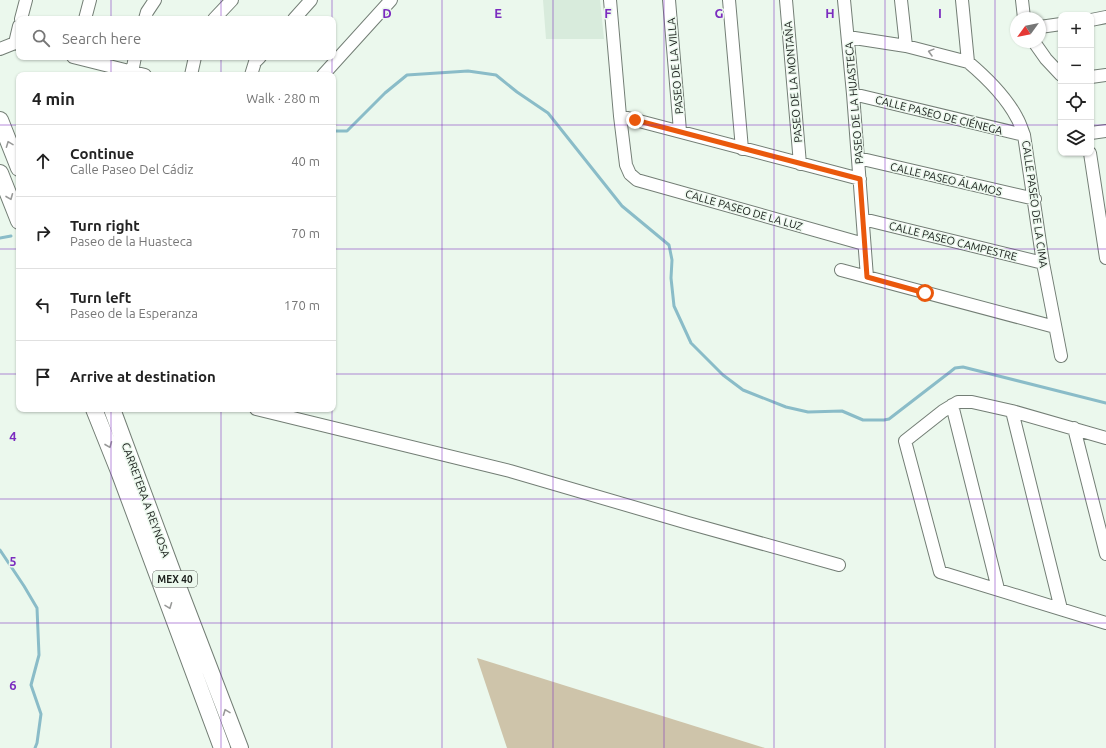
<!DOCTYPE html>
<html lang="en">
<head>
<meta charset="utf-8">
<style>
  :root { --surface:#fff; --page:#f6f6f6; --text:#222; --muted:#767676; --line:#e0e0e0 }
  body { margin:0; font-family:Ubuntu,sans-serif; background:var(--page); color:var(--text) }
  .controls { position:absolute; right:12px; top:12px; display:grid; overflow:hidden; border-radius:8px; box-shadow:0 1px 3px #0004 }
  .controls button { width:36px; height:36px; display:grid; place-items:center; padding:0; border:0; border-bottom:1px solid var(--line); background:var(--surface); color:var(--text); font:20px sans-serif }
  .compass { position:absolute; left:1010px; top:12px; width:36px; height:36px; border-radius:50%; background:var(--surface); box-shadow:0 1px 3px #0004; rotate:237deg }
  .stop { position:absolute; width:12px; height:12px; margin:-9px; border:3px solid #ea580c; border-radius:50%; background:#fff }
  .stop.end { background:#ea580c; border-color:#fff; box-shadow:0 1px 4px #0008 }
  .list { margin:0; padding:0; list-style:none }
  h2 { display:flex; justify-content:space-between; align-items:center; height:52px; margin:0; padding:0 16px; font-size:17px }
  h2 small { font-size:13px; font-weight:400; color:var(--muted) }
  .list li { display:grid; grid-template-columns:26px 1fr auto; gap:12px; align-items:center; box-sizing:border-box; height:72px; padding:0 16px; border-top:1px solid var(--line) }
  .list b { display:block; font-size:15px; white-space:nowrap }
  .list p { margin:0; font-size:13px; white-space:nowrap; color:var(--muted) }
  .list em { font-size:13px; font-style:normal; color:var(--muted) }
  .icon { flex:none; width:22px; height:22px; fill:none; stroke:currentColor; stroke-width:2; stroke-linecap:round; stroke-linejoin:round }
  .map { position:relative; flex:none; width:1106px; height:748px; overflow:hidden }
  .search { position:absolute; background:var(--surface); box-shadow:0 1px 3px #0004; left:16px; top:16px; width:320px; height:44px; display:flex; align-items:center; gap:10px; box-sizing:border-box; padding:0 14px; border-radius:8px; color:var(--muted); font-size:15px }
  .panel { position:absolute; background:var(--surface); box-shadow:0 1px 3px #0004; left:16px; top:72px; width:320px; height:340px; border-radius:8px }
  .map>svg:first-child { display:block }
</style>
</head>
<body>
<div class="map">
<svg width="1106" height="748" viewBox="0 0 1106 748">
  <rect width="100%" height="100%" fill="#ebf8ed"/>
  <path fill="#d8ebdc" d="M 543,0 L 600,0 L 604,39 L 546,39 Z"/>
  <path fill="#cec4aa" d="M 477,658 L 765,748 L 507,748 Z"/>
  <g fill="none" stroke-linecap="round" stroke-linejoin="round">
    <path stroke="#8abcc8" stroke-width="3" d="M 333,131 L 347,131 L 385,93 L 407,75 L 468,71 L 496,75 L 517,92 L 548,113 L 622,206 L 669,245 L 672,260 L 671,278 L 674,306 L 691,343 L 723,375 L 743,390 L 786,407 L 808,412 L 842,411 L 863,420 L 884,420 L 889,419 L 950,372 L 955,368 L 963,367 L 1106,403
      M 0,238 L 11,236
      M 0,550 L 24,586 L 37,608 L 39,655 L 31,685 L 41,714 L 37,743 L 35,748"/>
    <g stroke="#737e75" stroke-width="14">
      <path id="minor" d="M 610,0 L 620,116 L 626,165 L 630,174 L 637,180 L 864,244
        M 669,0 L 680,131
        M 729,0 L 742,149
        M 786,0 L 800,164
        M 844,0 L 853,94 L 867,277
        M 901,0 L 906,46
        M 962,0 L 968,62 C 987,78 1006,97 1017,118 C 1020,123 1022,130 1024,135 L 1043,263 L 1061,356
        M 1022,0 L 1024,18
        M 21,19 L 26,0
        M 85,19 L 90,0
        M 145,19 L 147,12 L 155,0
        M 214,19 L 232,0
        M 294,19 L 311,0
        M 1091,20 L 1106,17
        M 1040,27 L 1061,24
        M 848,37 L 906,46 L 968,62
        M 1034,42 L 1046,59 L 1061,75
        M 15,43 L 19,26
        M 0,49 L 15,43 L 19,44
        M 73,57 L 145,75
        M 132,72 L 135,57
        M 191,75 L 195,57
        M 251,75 L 255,62 L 260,57
        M 323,75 L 391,0
        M 1091,77 L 1106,75
        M 853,94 L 1024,135
        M 620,116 L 860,179
        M 1091,133 L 1106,131
        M 1090,153 L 1106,258
        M 858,158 L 1035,199
        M 863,219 L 1043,263
        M 841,270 L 1055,327
        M 952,405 L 998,589
        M 256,409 L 510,471 L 688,523 L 839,565
        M 1012,411 L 1061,609
        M 1074,428 L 1106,554
        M 1106,438 L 1012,411 L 972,402 L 958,402 L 943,411 L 905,441 L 940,572 L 1106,623"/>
    </g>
    <g stroke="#737e75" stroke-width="18">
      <path id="major" d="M 0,120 L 19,168
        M 0,173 L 19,221
        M 94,409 L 120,474 L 222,748
        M 112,409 L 172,571 L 240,748"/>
    </g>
    <use href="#minor" stroke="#fff" stroke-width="12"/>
    <use href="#major" stroke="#fff" stroke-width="16"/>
  </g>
  <defs><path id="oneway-chevron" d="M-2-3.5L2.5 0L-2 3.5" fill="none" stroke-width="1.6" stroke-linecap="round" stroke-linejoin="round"/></defs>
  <g stroke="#989998">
    <use href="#oneway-chevron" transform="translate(931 52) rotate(-165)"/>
    <use href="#oneway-chevron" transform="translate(9 144) rotate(-111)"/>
    <use href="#oneway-chevron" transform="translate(10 197) rotate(68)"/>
    <use href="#oneway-chevron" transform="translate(109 445) rotate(68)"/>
    <use href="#oneway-chevron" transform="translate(169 606) rotate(69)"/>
    <use href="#oneway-chevron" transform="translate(226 712) rotate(-111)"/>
  </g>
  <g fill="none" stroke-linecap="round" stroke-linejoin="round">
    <path stroke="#ea580c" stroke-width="5" d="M 635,120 L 860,179 L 867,277 L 925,293"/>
  </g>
  <path fill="none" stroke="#7b2cbf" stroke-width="1" stroke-opacity="0.55" d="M 111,0 L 111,19M 221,0 L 221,19M 332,0 L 332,19M 442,0 L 442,748M 553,0 L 553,748M 664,0 L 664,748M 774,0 L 774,748M 885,0 L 885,748M 995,0 L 995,748M 111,57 L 111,75M 221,57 L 221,75M 332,57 L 332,75M 0,125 L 19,125M 333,125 L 1061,125M 1091,125 L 1106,125M 0,249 L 19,249M 333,249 L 1106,249M 0,374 L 19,374M 333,374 L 1106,374M 111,409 L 111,748M 221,409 L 221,748M 332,409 L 332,748M 0,499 L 1106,499M 0,623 L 1106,623"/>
  <g text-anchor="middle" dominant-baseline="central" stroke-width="3" stroke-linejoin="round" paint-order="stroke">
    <rect fill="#ebf8ed" stroke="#585f59" stroke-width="1" x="153" y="571" width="44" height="16" rx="3"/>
    <g font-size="10" font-weight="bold" fill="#191d1a">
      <text x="175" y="579">MEX 40</text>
    </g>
    <g font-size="11" fill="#191d1a" stroke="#ebf8ed">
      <text transform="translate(675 66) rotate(-95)">PASEO DE LA VILLA</text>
      <text transform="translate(793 82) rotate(-95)">PASEO DE LA MONTAÑA</text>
      <text transform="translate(854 103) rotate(-95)">PASEO DE LA HUASTECA</text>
      <text transform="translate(939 115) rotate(14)">CALLE PASEO DE CIÉNEGA</text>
      <text transform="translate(946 179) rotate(13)">CALLE PASEO ÁLAMOS</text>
      <text transform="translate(1035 204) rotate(82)">CALLE PASEO DE LA CIMA</text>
      <text transform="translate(744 210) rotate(16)">CALLE PASEO DE LA LUZ</text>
      <text transform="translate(953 241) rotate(14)">CALLE PASEO CAMPESTRE</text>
      <text transform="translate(146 500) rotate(70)">CARRETERA A REYNOSA</text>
    </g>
  </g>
  <g font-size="13" text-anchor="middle" font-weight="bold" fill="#7b2cbf" stroke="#ebf8ed" stroke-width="3" stroke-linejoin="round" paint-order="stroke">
    <text x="387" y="18">D</text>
    <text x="498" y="18">E</text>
    <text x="608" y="18">F</text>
    <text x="719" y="18">G</text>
    <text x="830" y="18">H</text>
    <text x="940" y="18">I</text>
    <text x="13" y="441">4</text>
    <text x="13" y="566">5</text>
    <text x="13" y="690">6</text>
  </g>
</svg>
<div class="controls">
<button>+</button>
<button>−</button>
<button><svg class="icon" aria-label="locate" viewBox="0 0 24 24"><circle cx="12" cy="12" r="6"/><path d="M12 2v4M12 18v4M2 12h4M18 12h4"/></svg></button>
<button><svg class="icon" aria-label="layers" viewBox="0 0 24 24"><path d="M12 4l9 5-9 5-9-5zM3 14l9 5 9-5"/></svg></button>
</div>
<svg class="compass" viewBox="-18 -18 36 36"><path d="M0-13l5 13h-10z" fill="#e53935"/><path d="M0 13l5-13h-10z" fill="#767676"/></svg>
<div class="stop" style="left:925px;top:293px"></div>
<div class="stop end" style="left:635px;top:120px"></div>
<div class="search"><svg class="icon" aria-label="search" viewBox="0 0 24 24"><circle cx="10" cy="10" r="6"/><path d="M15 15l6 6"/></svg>Search here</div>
<section class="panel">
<h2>4 min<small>Walk · 280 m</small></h2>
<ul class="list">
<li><svg class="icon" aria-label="ahead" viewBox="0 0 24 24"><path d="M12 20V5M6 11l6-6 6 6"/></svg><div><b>Continue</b><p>Calle Paseo Del Cádiz</p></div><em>40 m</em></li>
<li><svg class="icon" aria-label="right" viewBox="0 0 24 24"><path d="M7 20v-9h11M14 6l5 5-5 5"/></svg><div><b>Turn right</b><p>Paseo de la Huasteca</p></div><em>70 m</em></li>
<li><svg class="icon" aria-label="left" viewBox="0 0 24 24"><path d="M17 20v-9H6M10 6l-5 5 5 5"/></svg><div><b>Turn left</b><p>Paseo de la Esperanza</p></div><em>170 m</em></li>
<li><svg class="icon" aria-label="arrive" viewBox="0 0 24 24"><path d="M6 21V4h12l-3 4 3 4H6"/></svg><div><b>Arrive at destination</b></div></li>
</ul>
</section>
</div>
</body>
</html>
